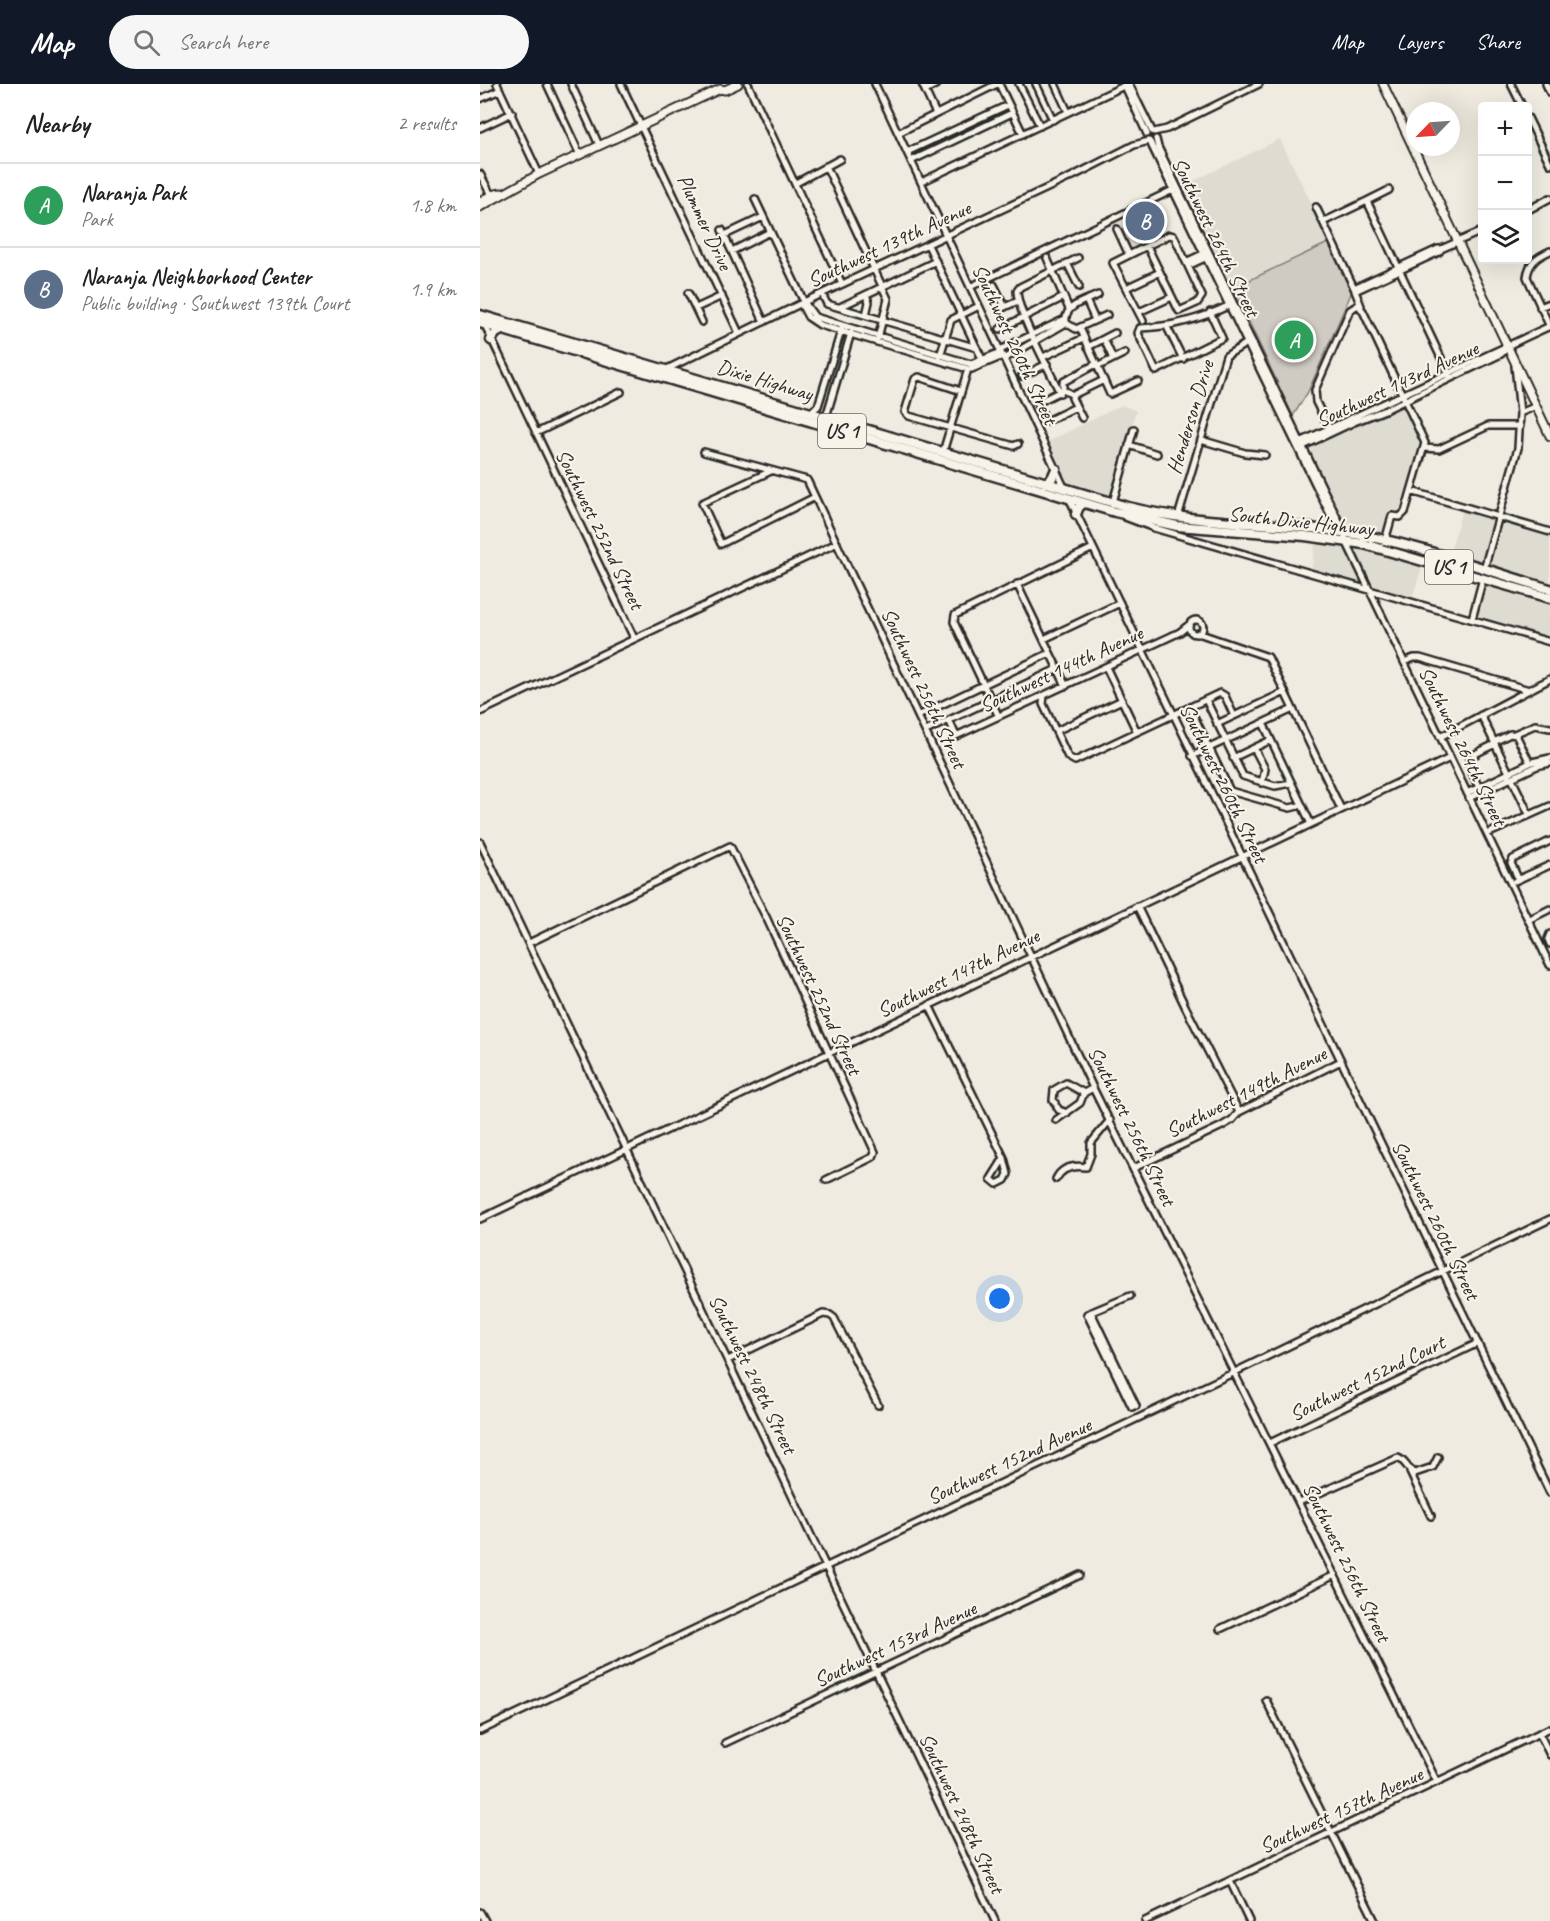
<!DOCTYPE html>
<html lang="en">
<head>
<meta charset="utf-8">
<style>
  :root { --surface:#fff; --page:#f6f6f6; --text:#222; --muted:#767676; --line:#e0e0e0; --accent:#111827 }
  body { margin:0; font-family:Caveat,sans-serif; background:var(--page); color:var(--text) }
  .controls { position:absolute; right:18px; top:18px; display:grid; overflow:hidden; border-radius:6px; box-shadow:0 6px 24px #0002 }
  .controls button { width:54px; height:54px; display:grid; place-items:center; padding:0; border:0; border-bottom:2px solid var(--line); background:var(--surface); color:var(--text); font:30px sans-serif }
  .compass { position:absolute; left:926px; top:18px; width:54px; height:54px; border-radius:50%; background:var(--surface); box-shadow:0 6px 24px #0002; rotate:245deg }
  .you { position:absolute; left:520px; top:1215px; width:21px; height:21px; margin:-15px; border:4px solid #fff; border-radius:50%; background:#1a73e8; box-shadow:0 0 0 9px #1a73e833 }
  .badge { display:grid; place-items:center; width:39px; height:39px; border-radius:50%; background:var(--accent); color:#fff; font-size:20px; font-weight:700 }
  .pin { position:absolute; translate:-50% -50%; border:3px solid #fff; box-shadow:0 2px 6px #0006 }
  .list { margin:0; padding:0; list-style:none }
  h2 { display:flex; justify-content:space-between; align-items:center; height:78px; margin:0; padding:0 24px; font-size:26px }
  h2 small { font-size:20px; font-weight:400; color:var(--muted) }
  .list li { display:grid; grid-template-columns:39px 1fr auto; gap:18px; align-items:center; box-sizing:border-box; height:84px; padding:0 24px; border-top:2px solid var(--line) }
  .list b { display:block; font-size:22px; white-space:nowrap }
  .list p { margin:0; font-size:20px; white-space:nowrap; color:var(--muted) }
  .list em { font-size:20px; font-style:normal; color:var(--muted) }
  .icon { flex:none; width:33px; height:33px; fill:none; stroke:currentColor; stroke-width:2; stroke-linecap:round; stroke-linejoin:round }
  .map { position:relative; flex:none; width:1070px; height:1837px; overflow:hidden }
  header { display:flex; align-items:center; gap:36px; box-sizing:border-box; height:84px; padding:0 30px; background:var(--accent); color:#fff }
  header strong { font-size:28px }
  nav { display:flex; gap:33px; margin-inline-start:auto; font-size:21px }
  .search { width:420px; height:54px; background:var(--page); display:flex; align-items:center; gap:15px; box-sizing:border-box; padding:0 21px; border-radius:33px; color:var(--muted); font-size:22px }
  main { display:flex }
  aside { flex:1; background:var(--surface) }
  .map>svg:first-child { display:block }
</style>
</head>
<body>
<header>
<strong>Map</strong>
<div class="search"><svg class="icon" aria-label="search" viewBox="0 0 24 24"><circle cx="10" cy="10" r="6"/><path d="M15 15l6 6"/></svg>Search here</div>
<nav><a>Map</a><a>Layers</a><a>Share</a></nav>
</header>
<main>
<aside>
<h2>Nearby<small>2 results</small></h2>
<ul class="list">
<li><span class="badge" style="background:#2e9e5b">A</span><div><b>Naranja Park</b><p>Park</p></div><em>1.8 km</em></li>
<li><span class="badge" style="background:#5c6f8a">B</span><div><b>Naranja Neighborhood Center</b><p>Public building · Southwest 139th Court</p></div><em>1.9 km</em></li>
</ul>
</aside>
<div class="map">
<svg width="1070" height="1837" viewBox="0 0 1070 1837">
  <rect width="100%" height="100%" fill="#efebe0"/>
  <filter id="ink" filterUnits="userSpaceOnUse"><feTurbulence type="fractalNoise" baseFrequency=".0167" numOctaves="2"/><feDisplacementMap in="SourceGraphic" scale="12" xChannelSelector="R" yChannelSelector="G"/><feConvolveMatrix kernelMatrix="1 2 1 2 8 2 1 2 1" color-interpolation-filters="sRGB"/></filter>
  <g filter="url(#ink)">
    <path fill="#dedbd1" d="M 800,55 L 850,158 L 753,204 L 703,102 Z
      M 642,321 L 656,327 L 632,412 L 588,399 L 569,357 Z
      M 923,323 L 939,359 L 919,428 L 909,426 L 902,450 L 867,443 L 831,368 L 832,364 L 857,351 Z
      M 982,426 L 1070,452 L 1070,563 L 992,540 L 1005,497 L 965,486 Z
      M 835,459 L 881,466 L 942,483 L 932,514 L 832,484 Z"/>
    <path fill="#cfcbc2" stroke="#7d7b76" stroke-width="1.5" d="M 850,158 L 873,205 L 828,308 L 813,332 L 753,204 Z"/>
    <g fill="none" stroke-linecap="round" stroke-linejoin="round">
      <g stroke="#2b2b2b" stroke-width="10">
        <path id="minor" d="M 17,0 L 59,90
          M 67,0 L 100,71
          M 91,0 L 119,61
          M 141,0 L 259,249
          M 268,0 L 362,200
          M 395,0 L 585,405
          M 442,0 L 456,30
          M 519,0 L 543,50
          M 539,0 L 560,42
          M 556,0 L 573,36
          M 575,0 L 588,28
          M 644,0 L 667,50
          M 649,0 L 672,47
          M 1031,0 L 1042,22
          M 1066,0 L 1070,9
          M 445,6 L 457,0
          M 0,15 L 20,6
          M 1048,34 L 1070,80
          M 0,44 L 32,29
          M 674,48 L 687,45 L 779,0
          M 418,49 L 517,0
          M 676,55 L 678,63 L 864,448 L 866,457 L 1070,881
          M 670,58 L 859,449
          M 427,68 L 528,21
          M 431,77 L 532,29
          M 346,82 L 408,215 L 398,254
          M 0,90 L 11,111
          M 441,98 L 648,0
          M 316,99 L 360,75
          M 909,106 L 887,117 L 970,293
          M 275,115 L 324,218 L 335,233 L 491,280 L 521,268
          M 836,123 L 875,206
          M 1048,126 L 1070,114
          M 843,138 L 887,117
          M 637,145 L 649,171
          M 242,146 L 284,238
          M 245,151 L 283,133
          M 448,161 L 503,277
          M 961,165 L 1002,147
          M 252,167 L 290,148
          M 1070,167 C 1057,173 1049,178 1047,193 L 1070,243
          M 567,174 L 589,225
          M 587,179 L 599,203
          M 707,180 L 712,180 L 727,173
          M 707,180 L 710,176 L 725,169
          M 514,201 L 525,223
          M 490,203 L 697,104
          M 646,204 L 680,188
          M 874,204 L 958,165 L 961,165 L 959,168 L 875,207 L 881,222
          M 208,209 L 222,238
          M 342,210 L 347,220 L 497,264
          M 386,211 L 389,218 L 386,231
          M 606,216 L 615,236
          M 321,220 L 328,233 L 340,241 L 488,285 L 492,285 L 523,272
          M 360,223 L 456,177
          M 1060,223 L 1070,219
          M 216,224 L 242,212
          M 520,225 L 538,217
          M 659,228 L 692,213
          M 730,228 L 742,254 L 676,287 L 658,249 L 660,244 C 693,243 721,235 750,221
          M 586,237 C 584,221 606,217 618,211
          M 663,237 L 633,179 L 689,151 L 694,152 L 722,212 L 717,219 L 699,227 L 667,162
          M 4,239 L 154,554
          M 586,239 L 596,245 L 627,231
          M 687,243 L 703,275
          M 600,244 L 630,310 L 658,297
          M 520,245 L 584,213
          M 624,255 L 633,275
          M 608,263 L 635,249
          M 520,266 L 585,235
          M 460,272 L 471,236 L 499,222
          M 563,273 L 604,254
          M 524,275 L 586,239
          M 617,283 L 645,269
          M 185,286 L 324,218 L 593,92 L 654,61 L 669,57
          M 542,292 L 567,280
          M 583,306 L 557,319 L 566,336 L 567,337 L 596,323
          M 583,306 L 583,298 L 616,280
          M 583,306 L 593,311 L 592,314 L 602,334
          M 481,307 L 439,293 L 435,295 L 425,328 L 429,332 L 534,362 L 538,360
          M 580,309 C 569,285 538,230 537,207 L 540,203 L 598,174
          M 593,311 L 624,296
          M 330,329 L 338,322 L 362,244
          M 1040,329 L 1056,322
          M 346,333 L 371,249
          M 849,344 L 836,318 L 835,306 L 870,226 L 878,221 L 883,227 L 945,359 L 925,428 L 920,433 L 912,432 L 905,457
          M 56,349 L 141,308
          M 721,356 L 765,369 L 785,371
          M 818,359 L 1070,242
          M 649,361 L 677,370
          M 819,364 L 874,338 L 905,326 L 1021,270 L 1028,263
          M 944,364 L 959,365 L 1008,342 L 1040,342
          M 224,368 L 327,396 L 613,1004 L 957,1698
          M 463,368 L 488,285
          M 291,387 L 222,419 L 241,460 L 335,413
          M 931,407 L 1070,448
          M 589,414 L 1070,1409
          M 633,418 L 654,345
          M 645,433 L 674,444 L 1070,558
          M 698,433 L 746,272 L 770,257
          M 1004,485 L 1038,364 L 1040,329 L 1035,282
          M 537,500 L 586,602
          M 992,535 L 1003,494
          M709 543a7 7 0 1 1 14 0a7 7 0 1 1-14 0Z
          M 718,549 L 788,573 L 861,725
          M 564,555 L 640,519
          M 924,578 L 934,574 L 940,574 L 1049,606
          M 626,583 L 657,648
          M 564,612 L 563,620 L 588,673 L 595,677 L 740,609 L 745,612 L 754,632
          M 726,616 L 763,692 L 795,702 L 811,699
          M 710,624 L 750,707 L 810,724 L 822,721
          M 0,628 L 357,459
          M 518,631 L 474,538 L 475,531 L 613,464
          M 1001,631 L 1049,730
          M 438,632 L 570,569
          M 469,636 L 476,652 L 668,563 L 700,548 L 710,540
          M 783,639 L 831,740
          M 737,640 L 805,608
          M 446,647 L 577,585
          M 576,647 L 642,616
          M 1034,650 L 1055,641 L 1070,644
          M 960,653 L 1070,595
          M 1014,658 L 1030,650 L 1036,651 L 1050,679
          M 774,664 L 785,685 L 782,699
          M 712,672 L 813,625
          M 753,674 L 791,656
          M 999,704 C 984,671 984,676 1015,660
          M 987,709 L 1052,678 L 1070,674
          M 989,714 L 1057,682 L 1070,679
          M 1007,750 L 1070,722
          M 0,758 L 515,1837
          M 1037,796 L 1037,792 L 1031,779 L 1033,775 L 1070,757
          M 1035,797 L 1070,781
          M 657,822 L 706,924 L 759,1028
          M 1048,836 L 1070,825
          M 1070,850 L 1068,855 L 1070,860
          M 49,859 L 250,762 L 287,835 L 395,1068 L 393,1073 L 346,1096
          M 449,921 L 524,1074 L 528,1090 L 525,1096 L 517,1100 L 511,1095 L 524,1074
          M 575,1019 L 573,1016 L 574,1006 L 586,999 L 604,1009
          M 577,1023 L 579,1026 L 587,1029
          M 576,1036 L 600,1019 L 604,1009 L 613,1004
          M 654,1084 L 742,1042 L 752,1036 L 759,1028 L 861,977
          M 576,1095 C 582,1083 593,1081 606,1083 L 611,1070 L 611,1059 L 630,1036
          M 0,1135 L 970,674
          M 650,1212 L 607,1230 L 652,1323
          M 611,1228 L 656,1322
          M 248,1276 L 343,1230 L 350,1231 L 354,1234 L 398,1321
          M 790,1359 L 998,1259
          M 930,1388 L 951,1432
          M 819,1418 L 918,1374 C 926,1377 927,1386 935,1389 L 953,1383 L 958,1373
          M 740,1545 L 855,1491
          M 786,1616 L 895,1837
          M 0,1647 L 755,1288 L 1070,1135
          M 1059,1649 L 1070,1671
          M 245,1659 L 600,1491
          M 750,1797 L 769,1837
          M 0,1828 L 5,1837
          M 665,1837 L 1070,1644"/>
      </g>
      <g stroke="#2b2b2b" stroke-width="11">
        <path id="major" d="M 903,0 L 1070,352
          M 0,118 L 11,111 L 21,109
          M 0,123 L 59,90 L 240,5 L 245,6 L 258,0"/>
      </g>
      <g stroke="#2b2b2b" stroke-width="13">
        <path id="highway" d="M 0,231 L 648,423 C 719,441 791,437 862,448 C 933,458 1001,485 1070,505
          M 0,239 L 635,428 L 697,442 L 825,452 L 884,460 L 1070,514
          M 11,256 L 16,249 L 22,246
          M 565,399 L 572,394 L 576,385
          M 596,430 L 599,423 L 604,419"/>
      </g>
      <use href="#minor" stroke="#f7f3e8" stroke-width="5"/>
      <use href="#major" stroke="#f7f3e8" stroke-width="7"/>
      <use href="#highway" stroke="#f7f3e8" stroke-width="8"/>
    </g>
  </g>
  <g text-anchor="middle" dominant-baseline="central" stroke-width="4.5" stroke-linejoin="round" paint-order="stroke">
    <g fill="#f7f3e8" stroke="#686764" stroke-width="1.5">
      <rect x="338" y="330" width="48" height="34" rx="4.5"/>
      <rect x="945" y="466" width="48" height="34" rx="4.5"/>
    </g>
    <g font-size="20" font-weight="bold" fill="#2b2b2b">
      <text x="362" y="347">US 1</text>
      <text x="969" y="483">US 1</text>
    </g>
    <g font-size="21" fill="#2b2b2b" stroke="#f7f3e8">
      <text transform="translate(225 138) rotate(65)">Plummer Drive</text>
      <text transform="translate(736 153) rotate(64)">Southwest 264th Street</text>
      <text transform="translate(409 160) rotate(-25)">Southwest 139th Avenue</text>
      <text transform="translate(535 260) rotate(65)">Southwest 260th Street</text>
      <text transform="translate(285 296) rotate(17)">Dixie Highway</text>
      <text transform="translate(917 300) rotate(-25)">Southwest 143rd Avenue</text>
      <text transform="translate(710 333) rotate(-73)">Henderson Drive</text>
      <text transform="translate(821 437) rotate(6)">South Dixie Highway</text>
      <text transform="translate(120 445) rotate(64)">Southwest 252nd Street</text>
      <text transform="translate(581 585) rotate(-25)">Southwest 144th Avenue</text>
      <text transform="translate(444 604) rotate(65)">Southwest 256th Street</text>
      <text transform="translate(983 662) rotate(64)">Southwest 264th Street</text>
      <text transform="translate(744 699) rotate(64)">Southwest 260th Street</text>
      <text transform="translate(478 889) rotate(-26)">Southwest 147th Avenue</text>
      <text transform="translate(339 910) rotate(65)">Southwest 252nd Street</text>
      <text transform="translate(766 1008) rotate(-27)">Southwest 149th Avenue</text>
      <text transform="translate(652 1042) rotate(64)">Southwest 256th Street</text>
      <text transform="translate(956 1136) rotate(64)">Southwest 260th Street</text>
      <text transform="translate(273 1290) rotate(64)">Southwest 248th Street</text>
      <text transform="translate(887 1294) rotate(-26)">Southwest 152nd Court</text>
      <text transform="translate(529 1377) rotate(-25)">Southwest 152nd Avenue</text>
      <text transform="translate(867 1478) rotate(64)">Southwest 256th Street</text>
      <text transform="translate(415 1560) rotate(-25)">Southwest 153rd Avenue</text>
      <text transform="translate(861 1726) rotate(-25)">Southwest 157th Avenue</text>
      <text transform="translate(482 1729) rotate(65)">Southwest 248th Street</text>
    </g>
  </g>
</svg>
<div class="controls">
<button>+</button>
<button>−</button>
<button><svg class="icon" aria-label="layers" viewBox="0 0 24 24"><path d="M12 4l9 5-9 5-9-5zM3 14l9 5 9-5"/></svg></button>
</div>
<svg class="compass" viewBox="-18 -18 36 36"><path d="M0-13l5 13h-10z" fill="#e53935"/><path d="M0 13l5-13h-10z" fill="#767676"/></svg>
<div class="you"></div>
<div class="pin badge" style="left:814px;top:256px;background:#2e9e5b">A</div>
<div class="pin badge" style="left:665px;top:137px;background:#5c6f8a">B</div>
</div>
</main>
</body>
</html>
